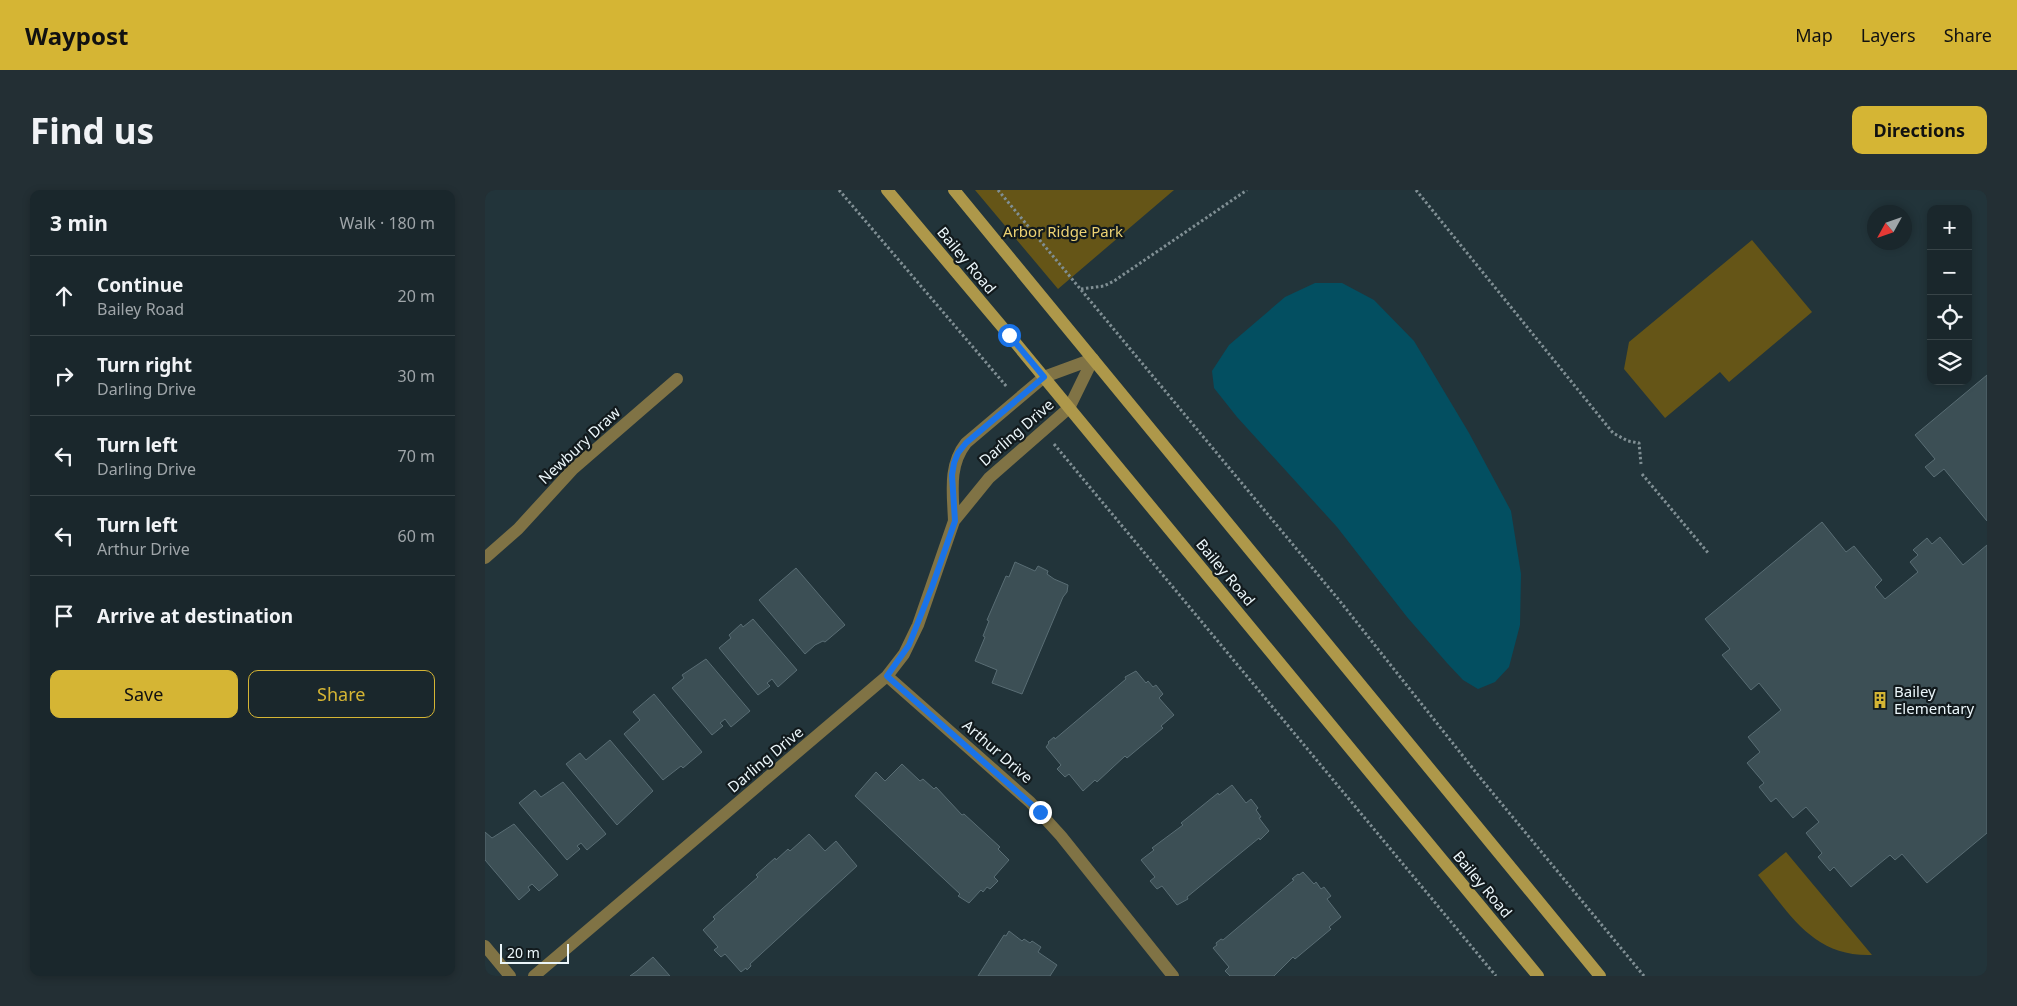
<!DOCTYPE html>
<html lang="en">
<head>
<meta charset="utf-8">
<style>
  :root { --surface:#1a272c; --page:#232f34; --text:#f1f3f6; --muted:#9fa5a9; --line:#384448; --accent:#d5b534 }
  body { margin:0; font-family:"Noto Sans",sans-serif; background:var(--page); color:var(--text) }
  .controls { position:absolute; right:15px; top:15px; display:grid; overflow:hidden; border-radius:10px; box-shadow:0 2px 8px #0003 }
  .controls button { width:45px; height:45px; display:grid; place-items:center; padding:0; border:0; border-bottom:1px solid var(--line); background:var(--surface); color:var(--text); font:25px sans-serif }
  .compass { position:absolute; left:1382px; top:15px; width:45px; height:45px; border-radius:50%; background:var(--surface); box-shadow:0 2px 8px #0003; rotate:230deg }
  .scale { position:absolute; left:15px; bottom:12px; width:69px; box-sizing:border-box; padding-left:5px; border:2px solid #ebf6fa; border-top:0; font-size:14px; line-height:18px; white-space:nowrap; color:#ebf6fa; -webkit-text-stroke:4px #121a1d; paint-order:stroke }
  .stop { position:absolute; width:15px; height:15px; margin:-11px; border:4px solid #1a73e8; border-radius:50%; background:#fff }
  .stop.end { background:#1a73e8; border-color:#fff; box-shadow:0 1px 5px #0008 }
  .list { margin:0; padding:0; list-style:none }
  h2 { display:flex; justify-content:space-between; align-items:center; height:65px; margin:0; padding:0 20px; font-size:21px }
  h2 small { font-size:16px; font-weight:400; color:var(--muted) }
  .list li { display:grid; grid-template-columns:32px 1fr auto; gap:15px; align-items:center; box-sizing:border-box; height:80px; padding:0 20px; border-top:1px solid var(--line) }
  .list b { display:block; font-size:19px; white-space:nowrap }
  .list p { margin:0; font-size:16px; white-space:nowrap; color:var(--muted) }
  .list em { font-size:16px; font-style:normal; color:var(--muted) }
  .actions { display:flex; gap:10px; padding:15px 20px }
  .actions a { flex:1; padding:11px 0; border:1px solid var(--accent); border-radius:10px; text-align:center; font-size:18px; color:var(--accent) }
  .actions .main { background:var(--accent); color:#111 }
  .icon { flex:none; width:28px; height:28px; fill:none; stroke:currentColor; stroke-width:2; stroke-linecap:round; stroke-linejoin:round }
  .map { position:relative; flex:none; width:1502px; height:786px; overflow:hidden; border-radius:10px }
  header { display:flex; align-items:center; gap:30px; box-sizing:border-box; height:70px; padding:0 25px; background:var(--accent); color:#111 }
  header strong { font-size:24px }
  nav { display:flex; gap:28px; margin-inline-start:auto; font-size:18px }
  .intro { display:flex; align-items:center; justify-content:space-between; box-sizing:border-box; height:120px; padding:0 30px }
  h1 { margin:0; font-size:35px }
  .button { padding:12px 22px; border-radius:10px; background:var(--accent); color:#111; font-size:18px; font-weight:700 }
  main { display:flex; gap:30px; padding:0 30px }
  aside { flex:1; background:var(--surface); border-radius:10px; box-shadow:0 2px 8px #0003 }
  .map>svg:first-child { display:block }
</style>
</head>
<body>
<header>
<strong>Waypost</strong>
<nav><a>Map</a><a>Layers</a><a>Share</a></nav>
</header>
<div class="intro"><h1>Find us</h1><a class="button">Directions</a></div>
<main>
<aside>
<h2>3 min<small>Walk · 180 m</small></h2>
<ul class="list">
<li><svg class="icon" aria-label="ahead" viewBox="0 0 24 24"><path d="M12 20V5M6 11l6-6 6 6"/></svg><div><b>Continue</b><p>Bailey Road</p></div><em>20 m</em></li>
<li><svg class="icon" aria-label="right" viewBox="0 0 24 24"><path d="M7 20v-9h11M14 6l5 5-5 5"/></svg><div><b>Turn right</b><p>Darling Drive</p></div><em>30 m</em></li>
<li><svg class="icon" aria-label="left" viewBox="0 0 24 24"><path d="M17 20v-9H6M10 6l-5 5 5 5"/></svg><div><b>Turn left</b><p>Darling Drive</p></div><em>70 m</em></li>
<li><svg class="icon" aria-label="left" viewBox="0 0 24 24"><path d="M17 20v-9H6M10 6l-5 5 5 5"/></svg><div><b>Turn left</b><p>Arthur Drive</p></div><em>60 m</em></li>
<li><svg class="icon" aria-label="arrive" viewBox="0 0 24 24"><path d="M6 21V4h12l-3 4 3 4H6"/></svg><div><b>Arrive at destination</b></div></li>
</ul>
<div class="actions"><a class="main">Save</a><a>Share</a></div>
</aside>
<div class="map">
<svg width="1502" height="786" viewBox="0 0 1502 786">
  <rect width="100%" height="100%" fill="#22343a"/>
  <path fill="#655517" d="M 490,0 L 689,0 L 573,99 Z
    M 1267,50 L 1327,122 L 1244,192 L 1235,182 L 1180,228 L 1139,179 L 1144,152 Z
    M 1301,662 L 1387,765 C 1329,767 1306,726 1273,685 Z"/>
  <path fill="#034f61" d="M 830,93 L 857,93 L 889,110 L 929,151 L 984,243 L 1026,321 L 1036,384 L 1035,435 L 1024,477 L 1010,492 L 993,499 L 978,490 L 962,473 L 922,427 L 852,337 L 752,227 L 729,198 L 727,181 L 744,155 L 800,107 Z"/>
  <path fill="#3c4f55" stroke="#596d74" d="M 1502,185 L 1502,331 L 1459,279 L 1449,287 L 1440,277 L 1450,269 L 1430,245 Z
    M 1337,332 L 1361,362 L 1369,356 L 1397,390 L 1390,397 L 1400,409 L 1433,382 L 1425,372 L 1433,365 L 1428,360 L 1442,348 L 1447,354 L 1455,347 L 1478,375 L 1502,355 L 1502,643 L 1442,693 L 1417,664 L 1410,670 L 1405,665 L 1366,697 L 1349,677 L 1345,681 L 1333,667 L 1337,663 L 1321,643 L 1334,632 L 1321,617 L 1308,628 L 1291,608 L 1286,612 L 1274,597 L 1279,593 L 1262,573 L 1275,562 L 1263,547 L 1296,520 L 1274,493 L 1266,500 L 1237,465 L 1245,459 L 1220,429 Z
    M 530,372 L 550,381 L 553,376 L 563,381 L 562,384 L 569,389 L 583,395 L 582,402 L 578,407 L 537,504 L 507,493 L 512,480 L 490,471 L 500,447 L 498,446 L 504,431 L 502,430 L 521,386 L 524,387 Z
    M 311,378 L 360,435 L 340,452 L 338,451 L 330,455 L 320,464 L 274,410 Z
    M 268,429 L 312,480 L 293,497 L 287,489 L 282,493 L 285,496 L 273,505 L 234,458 L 246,448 L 244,445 L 256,434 L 258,437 Z
    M 221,469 L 265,521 L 246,537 L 240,529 L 235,533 L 238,536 L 227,545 L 187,498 L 199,488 L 197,485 Z
    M 651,481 L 661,493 L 663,491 L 668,497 L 671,495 L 678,504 L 674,508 L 689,525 L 676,536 L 678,538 L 642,568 L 640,566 L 612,592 L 610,590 L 598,601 L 584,584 L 580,587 L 572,579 L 576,575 L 561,557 L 564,553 L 563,552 L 569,547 L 570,549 L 641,489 L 640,487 Z
    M 169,504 L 217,562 L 198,578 L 196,576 L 178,590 L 139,544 L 155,530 L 148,522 Z
    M 125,550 L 168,601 L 132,635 L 81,574 L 95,563 L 101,570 Z
    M 417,574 L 435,591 L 438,589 L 449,599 L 451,597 L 477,625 L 479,624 L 515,657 L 513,659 L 524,670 L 509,687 L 513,691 L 505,699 L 502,697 L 498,702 L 496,700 L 484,713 L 473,706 L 475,704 L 370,606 L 391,582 L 400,591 Z
    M 78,592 L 121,644 L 102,660 L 96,653 L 92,656 L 95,659 L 82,670 L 34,613 L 50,600 L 56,607 Z
    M 747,595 L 761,613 L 766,609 L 773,618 L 771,620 L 776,627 L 774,628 L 784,641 L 775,650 L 774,648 L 702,707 L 703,709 L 692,715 L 677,696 L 672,699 L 665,691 L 670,687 L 656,670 L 669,660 L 667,658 L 698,635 L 696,633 L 733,603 L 734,605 Z
    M 29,634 L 73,685 L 54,701 L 47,694 L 43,697 L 45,700 L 34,710 L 0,670 L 0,642 L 7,648 Z
    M 324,644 L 340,661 L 351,651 L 372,676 L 265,774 L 266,776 L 262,780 L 261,778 L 256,782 L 240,764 L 236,767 L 229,760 L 233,757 L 218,740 L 230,729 L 228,727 L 273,687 L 271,685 L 290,668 L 291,670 L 303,659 L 305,661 Z
    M 818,682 L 829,694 L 831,692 L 836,699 L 839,697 L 846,706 L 842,709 L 856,727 L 844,737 L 846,739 L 810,769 L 808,767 L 789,786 L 745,786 L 740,781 L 744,777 L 728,758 L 732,755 L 731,753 L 736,749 L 738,750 L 809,690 L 807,689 L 813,684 L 814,685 Z
    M 524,741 L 537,751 L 539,749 L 545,753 L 547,751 L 556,757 L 553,762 L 572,775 L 565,786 L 493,786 L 519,745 L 521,746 Z
    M 168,767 L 185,786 L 145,786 L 152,781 Z"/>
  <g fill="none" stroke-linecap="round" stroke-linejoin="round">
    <path stroke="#808f94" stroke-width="3" stroke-dasharray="2.5 2.5" stroke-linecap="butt" d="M 354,0 L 522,197
      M 513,0 L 854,410 L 997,590 L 1159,786
      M 931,0 L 1128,243 L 1143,251 L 1154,253 L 1156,274
      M 596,99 L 619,96 L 629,91 L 762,0
      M 569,254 L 1011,786
      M 1157,284 L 1224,364"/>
    <path stroke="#807345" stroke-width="12" d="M 469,331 C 468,303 463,276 481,253 L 559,187 L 608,169
      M 0,368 L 33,339 L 88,279 L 192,189
      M 402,486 L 545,612 L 576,646 L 688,786
      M 0,756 L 25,786
      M 49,786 L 402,486 L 419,464 L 433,435 L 469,331 L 504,288 L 584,218 L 608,169"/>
    <path stroke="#ae984a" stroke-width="12" d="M 402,0 L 524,145 L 1053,786
      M 469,0 L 1115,786"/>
  </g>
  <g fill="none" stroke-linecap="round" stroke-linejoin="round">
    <path stroke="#1a73e8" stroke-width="6" d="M 524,145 L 559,187 L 481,253 L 473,263 L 469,273 L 467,285 L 470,331 L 447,397 L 424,455 L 402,486 L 555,622"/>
  </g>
  <defs>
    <g id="building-bare" transform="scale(1.35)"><path d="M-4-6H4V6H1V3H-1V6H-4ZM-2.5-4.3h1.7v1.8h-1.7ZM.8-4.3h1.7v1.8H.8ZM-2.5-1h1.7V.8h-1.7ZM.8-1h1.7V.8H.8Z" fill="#d5b534" stroke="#121a1d" stroke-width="2.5" paint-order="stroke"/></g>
  </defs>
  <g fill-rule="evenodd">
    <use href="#building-bare" x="1395" y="510"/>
  </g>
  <g text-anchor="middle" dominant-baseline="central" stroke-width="4.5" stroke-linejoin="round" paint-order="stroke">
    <g font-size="15" fill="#edd273" stroke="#121a1d">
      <text x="578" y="41">Arbor Ridge Park</text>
    </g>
    <g font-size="15" fill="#ebf6fa" stroke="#121a1d">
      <text transform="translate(482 70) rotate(50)">Bailey Road</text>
      <text transform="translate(531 242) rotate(-41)">Darling Drive</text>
      <text transform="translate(94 255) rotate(-43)">Newbury Draw</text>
      <text transform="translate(741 382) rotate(50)">Bailey Road</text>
      <text transform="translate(513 561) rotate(41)">Arthur Drive</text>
      <text transform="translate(280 569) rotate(-40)">Darling Drive</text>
      <text transform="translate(998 694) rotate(50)">Bailey Road</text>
    </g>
    <g font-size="15" fill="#ebf6fa" stroke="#121a1d" text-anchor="start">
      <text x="1409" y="501">Bailey<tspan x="1409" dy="17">Elementary</tspan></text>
    </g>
  </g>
</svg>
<div class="controls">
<button>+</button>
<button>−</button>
<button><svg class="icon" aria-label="locate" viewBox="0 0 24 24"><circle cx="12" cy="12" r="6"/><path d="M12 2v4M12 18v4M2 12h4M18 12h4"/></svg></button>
<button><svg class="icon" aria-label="layers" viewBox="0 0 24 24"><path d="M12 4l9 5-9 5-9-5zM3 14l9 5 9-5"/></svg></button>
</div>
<svg class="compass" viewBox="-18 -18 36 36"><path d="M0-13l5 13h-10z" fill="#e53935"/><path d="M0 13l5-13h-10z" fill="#9fa5a9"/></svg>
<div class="scale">20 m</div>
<div class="stop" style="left:524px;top:145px"></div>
<div class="stop end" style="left:555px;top:622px"></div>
</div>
</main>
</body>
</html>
